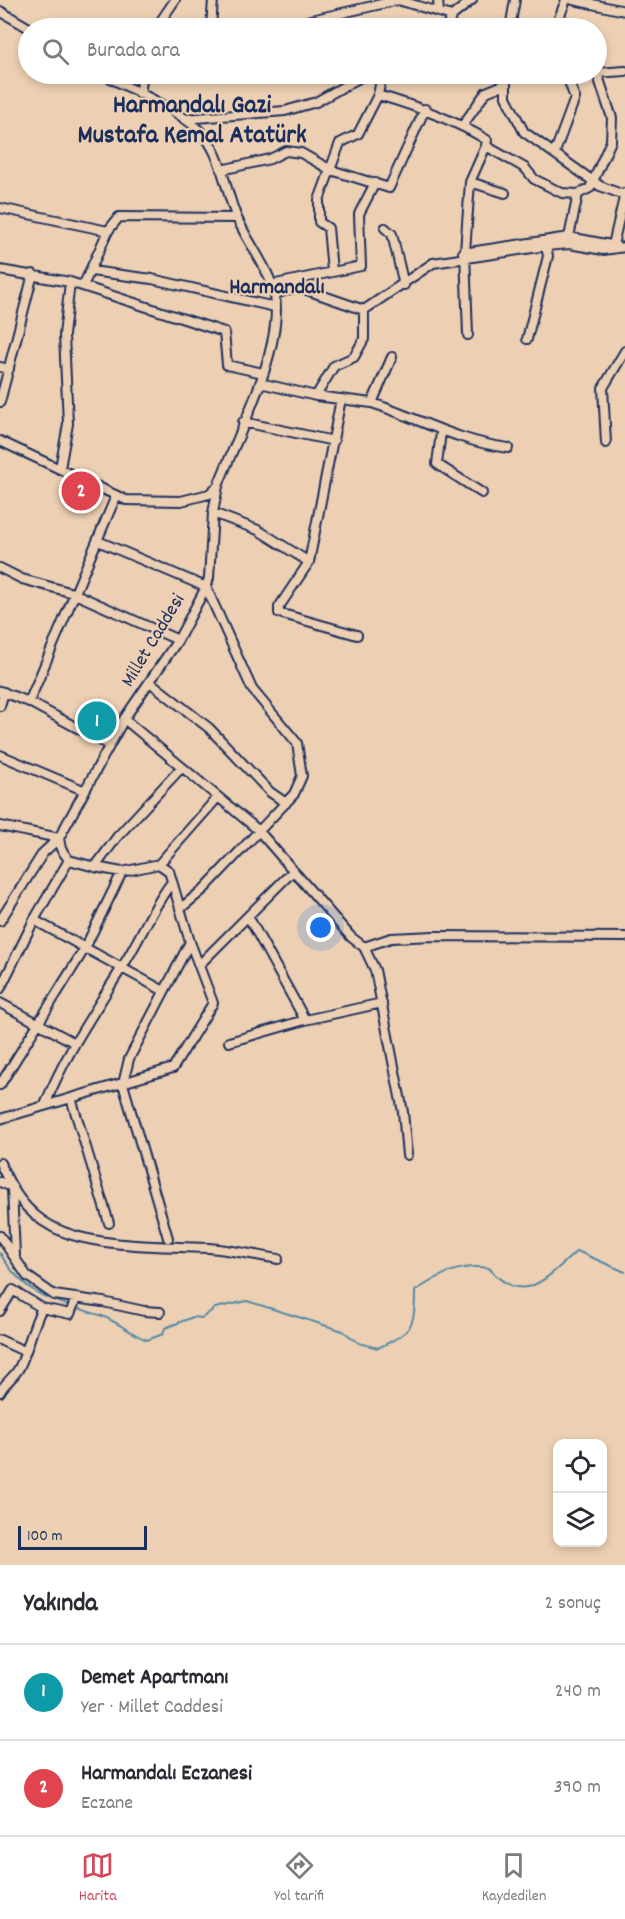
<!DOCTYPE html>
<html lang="tr">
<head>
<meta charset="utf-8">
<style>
  :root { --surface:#fff; --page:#f2f2f3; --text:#2b2b33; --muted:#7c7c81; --line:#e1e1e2; --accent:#d1495b }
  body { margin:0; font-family:Dekko,sans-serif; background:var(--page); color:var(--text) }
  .controls { position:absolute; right:18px; bottom:18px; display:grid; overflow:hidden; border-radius:12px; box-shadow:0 3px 9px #0003 }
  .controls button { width:54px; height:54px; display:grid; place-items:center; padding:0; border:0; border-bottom:2px solid var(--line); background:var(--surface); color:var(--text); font:30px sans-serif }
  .scale { position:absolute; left:18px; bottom:15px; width:129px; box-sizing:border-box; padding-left:6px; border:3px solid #1b2f5e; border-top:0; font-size:16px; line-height:21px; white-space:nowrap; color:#1b2f5e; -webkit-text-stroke:4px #edd0b3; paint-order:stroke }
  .you { position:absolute; left:321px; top:928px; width:21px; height:21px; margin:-15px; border:4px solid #fff; border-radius:50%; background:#1a73e8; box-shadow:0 0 0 9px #1a73e833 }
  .badge { display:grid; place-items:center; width:39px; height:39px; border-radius:50%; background:var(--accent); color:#fff; font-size:20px; font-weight:700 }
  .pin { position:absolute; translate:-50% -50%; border:3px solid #fff; box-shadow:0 2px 6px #0006 }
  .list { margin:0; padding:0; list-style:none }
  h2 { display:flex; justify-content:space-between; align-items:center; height:78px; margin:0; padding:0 24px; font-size:26px }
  h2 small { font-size:20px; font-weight:400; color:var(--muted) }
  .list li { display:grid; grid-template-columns:39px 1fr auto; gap:18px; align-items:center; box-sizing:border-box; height:96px; padding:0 24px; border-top:2px solid var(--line) }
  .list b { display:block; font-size:22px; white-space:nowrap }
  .list p { margin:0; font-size:20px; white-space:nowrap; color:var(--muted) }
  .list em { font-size:20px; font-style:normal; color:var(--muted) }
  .icon { flex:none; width:33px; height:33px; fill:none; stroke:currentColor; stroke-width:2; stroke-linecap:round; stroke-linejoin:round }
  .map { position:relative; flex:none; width:625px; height:1565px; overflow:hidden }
  .search { position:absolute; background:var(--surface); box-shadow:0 3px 9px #0003; left:18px; right:18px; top:18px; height:66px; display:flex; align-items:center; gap:15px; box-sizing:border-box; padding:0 21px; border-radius:33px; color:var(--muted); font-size:22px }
  .sheet { height:270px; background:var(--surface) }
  nav { display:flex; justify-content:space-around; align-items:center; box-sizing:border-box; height:84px; border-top:2px solid var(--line); background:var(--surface); font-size:16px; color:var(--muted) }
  nav a { display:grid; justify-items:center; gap:3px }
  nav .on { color:var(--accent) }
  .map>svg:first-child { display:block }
</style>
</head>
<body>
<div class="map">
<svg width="625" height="1565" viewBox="0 0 625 1565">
  <rect width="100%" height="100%" fill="#edd0b3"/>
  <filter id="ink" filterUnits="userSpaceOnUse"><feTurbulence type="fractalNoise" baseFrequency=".0167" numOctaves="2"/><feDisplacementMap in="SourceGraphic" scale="12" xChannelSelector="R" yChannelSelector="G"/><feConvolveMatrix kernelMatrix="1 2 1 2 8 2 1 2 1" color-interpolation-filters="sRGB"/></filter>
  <g filter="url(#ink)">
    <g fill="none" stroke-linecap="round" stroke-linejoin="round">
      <path stroke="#538aa7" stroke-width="2" d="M 0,1253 C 27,1300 56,1300 102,1316 C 118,1322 131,1334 147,1340 L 163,1334 L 165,1328 L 193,1317 L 202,1318 L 215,1308 L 247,1301 L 343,1331 L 359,1343 L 378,1348 C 411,1332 415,1329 415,1291 C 440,1275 459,1263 489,1268 C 523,1309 547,1277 577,1251 L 625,1272"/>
      <g stroke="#1b2f5e" stroke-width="12">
        <path id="minor" d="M 398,0 L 452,16
          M 438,0 L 439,12
          M 573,0 L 625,11
          M 0,11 L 29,28
          M 156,28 L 175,0
          M 211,28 L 213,0
          M 276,28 L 399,0
          M 446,28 L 452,16 L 472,0
          M 510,28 L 515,0
          M 559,28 L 559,18 L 566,0
          M 596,73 L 625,71
          M 382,74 L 378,95 C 416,106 453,119 487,140 L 486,146 L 525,168 L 534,179 L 562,193 L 578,194 L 590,188 L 611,141 L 612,118 L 597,73
          M 506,74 L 506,97 L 524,132 L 600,186 L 624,195
          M 567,76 L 592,74
          M 140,94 L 143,74
          M 184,119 L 285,111 L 316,102 L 366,74
          M 463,125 L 486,92 L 506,84
          M 555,152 L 575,98 L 566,74
          M 221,170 L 270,159 L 286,151 L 301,153 L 331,170 L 389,188 L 425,109
          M 470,182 L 505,193
          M 0,208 L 108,231
          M 385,228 L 392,234 L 404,285
          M 569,237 L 578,194
          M 613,245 L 625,193
          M 463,253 L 569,237 L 616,246
          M 0,270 L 70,282 L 224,332 L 227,365 L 263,373
          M 91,271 L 152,279 L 275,307
          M 332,271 L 328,228 L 319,222 L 319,200 L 340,143 L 358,134 L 378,95
          M 271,285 L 361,266 L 359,214 L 375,183
          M 83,286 L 108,231 L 119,217 L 236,218
          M 275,294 L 298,287 L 364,310 L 433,263 L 546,246 L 569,244 L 603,250 L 625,247
          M 468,335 L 465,252 L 470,182 L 486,146
          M 527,339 L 548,256 L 546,246
          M 392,357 L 372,403 C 420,419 457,441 508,448
          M 0,367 L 9,369
          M 260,383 L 316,396 L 372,403
          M 316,396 L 334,366 L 354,357 L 364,339 L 364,310
          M 341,399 L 309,562 L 279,607 L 279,613 L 357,635
          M 0,402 L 33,274
          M 243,422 L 334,441
          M 441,432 L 437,464 L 482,493
          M 0,441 L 126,500 L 181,501 L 209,494 L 218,486 C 238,434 283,351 275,296 C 271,272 247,241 237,218 C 226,193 223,160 206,138 C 185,111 132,90 102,74
          M 606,443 L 603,388 L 625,351
          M 60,468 L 68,424 L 64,335 L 70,282
          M 213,513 L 258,530 L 309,562
          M 98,541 L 206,587 L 252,689 L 297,743 L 302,776 L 294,794 L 204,889 L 181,908
          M 0,568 L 22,579 L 73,593 L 178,640
          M 150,682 L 209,728 L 270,792 L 286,803
          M 0,691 L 29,702 L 109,745
          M 29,702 L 116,496
          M 0,706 L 4,692
          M 124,719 L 258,830 L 351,937 L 364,947 L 375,970 L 403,1112 L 407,1155
          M 0,755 L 83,790
          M 0,826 L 59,838 L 61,849 L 69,860 L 95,867 L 122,872 L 159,864 L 169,871 L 190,942 L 213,1003 L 173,1068 L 0,1119
          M 159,864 L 218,797
          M 95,867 L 117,837 L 182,767
          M 249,918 L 305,1020
          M 34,920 L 164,991
          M 0,921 L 43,853 L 59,838 L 124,719 L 178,640 L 206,587 L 209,578 L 213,513 L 218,486
          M 364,947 L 391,938 L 433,936 L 625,937
          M 199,965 L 293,871
          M 0,989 L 34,920 L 69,860
          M 0,1003 L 75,1043
          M 229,1042 L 305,1020 L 382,1003
          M 0,1085 L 85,948 L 122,872
          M 71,1098 L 109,1223
          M 45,1105 C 64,1056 93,1014 121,969 C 140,940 151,909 172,882
          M 0,1163 C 12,1190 25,1212 51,1226 C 89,1248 165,1246 209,1248 C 232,1250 255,1255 278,1259
          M 0,1182 L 12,1187
          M 12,1189 L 15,1255
          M 0,1236 L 27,1276 L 54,1295 L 103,1302 L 144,1311 L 160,1312
          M 168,1238 L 123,1084 L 129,1059 L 190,942
          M 0,1311 L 13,1290 L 42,1308 L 70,1314 L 76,1298
          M 0,1340 L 24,1351
          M 0,1392 C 5,1382 16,1376 20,1366 C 29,1347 32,1327 42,1308"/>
      </g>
      <use href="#minor" stroke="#edd0b3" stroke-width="8"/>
    </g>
  </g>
  <g text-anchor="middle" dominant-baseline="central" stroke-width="4.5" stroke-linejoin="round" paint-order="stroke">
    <g font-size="20" fill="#1b2f5e" stroke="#edd0b3">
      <text transform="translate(154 641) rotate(-59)">Millet Caddesi</text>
    </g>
    <g font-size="22" font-weight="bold" fill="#1b2f5e" stroke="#edd0b3">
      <text x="277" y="288">Harmandalı</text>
    </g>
    <g font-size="26" font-weight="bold" fill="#1b2f5e" stroke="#edd0b3">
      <text x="192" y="106">Harmandalı Gazi<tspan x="192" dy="30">Mustafa Kemal Atatürk</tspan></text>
    </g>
  </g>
</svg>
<div class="controls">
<button><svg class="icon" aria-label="locate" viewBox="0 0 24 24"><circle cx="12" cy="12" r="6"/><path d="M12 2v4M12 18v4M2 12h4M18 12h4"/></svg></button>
<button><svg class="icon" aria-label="layers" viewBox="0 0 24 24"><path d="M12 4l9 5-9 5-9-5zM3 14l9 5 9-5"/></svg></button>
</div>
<div class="scale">100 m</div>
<div class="you"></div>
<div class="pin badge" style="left:97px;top:721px;background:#0f9aa8">1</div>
<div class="pin badge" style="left:81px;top:491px;background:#e0444e">2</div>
<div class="search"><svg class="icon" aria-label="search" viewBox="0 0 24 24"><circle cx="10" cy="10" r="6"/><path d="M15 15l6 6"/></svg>Burada ara</div>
</div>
<section class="sheet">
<h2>Yakında<small>2 sonuç</small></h2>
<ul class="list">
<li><span class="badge" style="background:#0f9aa8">1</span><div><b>Demet Apartmanı</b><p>Yer · Millet Caddesi</p></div><em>240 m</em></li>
<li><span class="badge" style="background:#e0444e">2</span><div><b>Harmandalı Eczanesi</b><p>Eczane</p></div><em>390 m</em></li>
</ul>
</section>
<nav>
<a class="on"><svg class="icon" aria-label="map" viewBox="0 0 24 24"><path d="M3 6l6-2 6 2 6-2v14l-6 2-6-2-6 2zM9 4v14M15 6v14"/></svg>Harita</a>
<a><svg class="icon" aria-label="directions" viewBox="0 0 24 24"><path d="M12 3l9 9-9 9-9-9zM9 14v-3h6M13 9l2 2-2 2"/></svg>Yol tarifi</a>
<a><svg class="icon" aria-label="saved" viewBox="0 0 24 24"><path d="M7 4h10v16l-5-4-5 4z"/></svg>Kaydedilen</a>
</nav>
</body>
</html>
